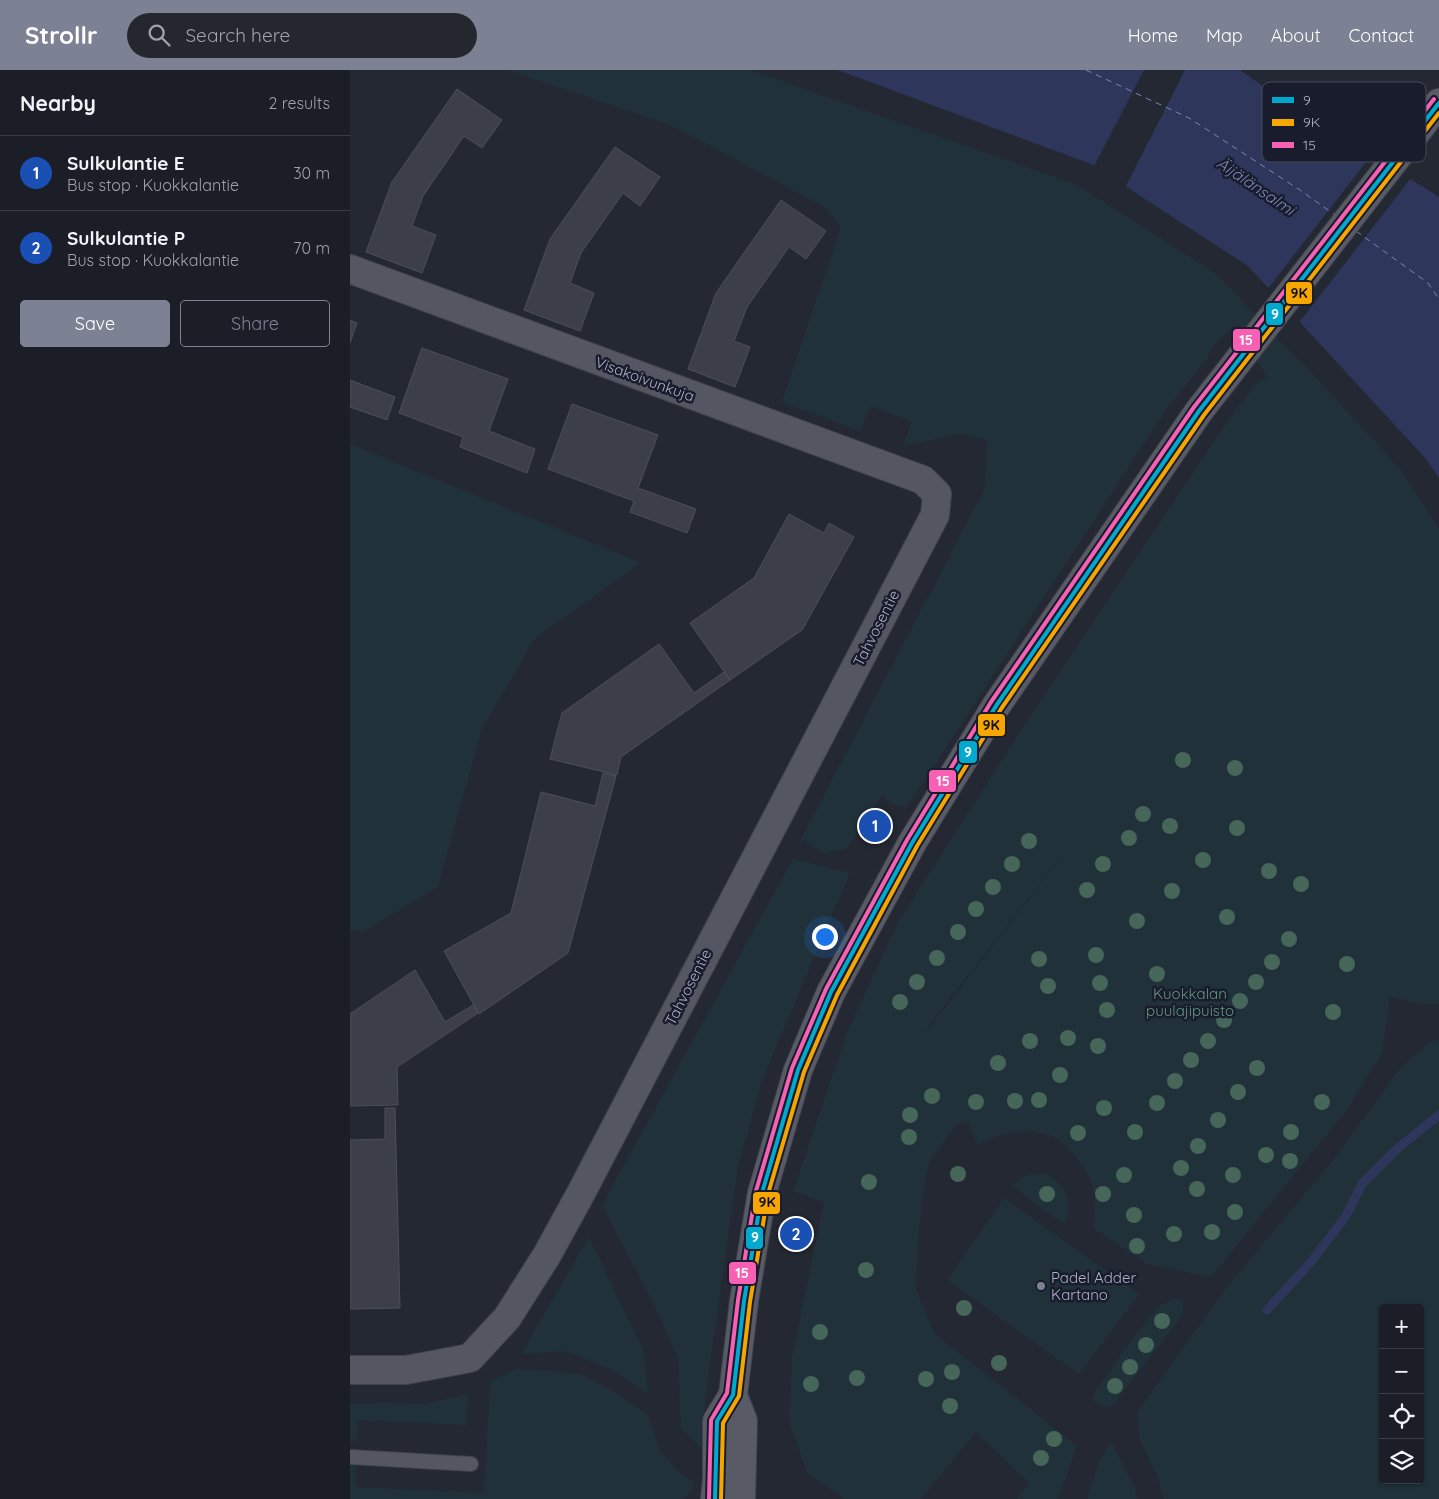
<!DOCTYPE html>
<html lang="en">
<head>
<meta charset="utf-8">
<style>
  :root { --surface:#1b1e26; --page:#24272e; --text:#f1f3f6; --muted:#a0a2a7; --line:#393c43; --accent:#7c8193 }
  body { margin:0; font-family:Quicksand,sans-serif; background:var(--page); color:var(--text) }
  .controls { position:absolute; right:15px; bottom:15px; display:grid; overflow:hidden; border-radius:5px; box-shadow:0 1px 4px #0004 }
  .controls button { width:45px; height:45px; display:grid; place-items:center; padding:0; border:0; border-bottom:1px solid var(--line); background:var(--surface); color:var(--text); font:25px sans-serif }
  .you { position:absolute; left:474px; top:866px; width:18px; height:18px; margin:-12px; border:4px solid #fff; border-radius:50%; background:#1a73e8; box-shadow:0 0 0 8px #1a73e833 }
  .badge { display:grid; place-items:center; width:32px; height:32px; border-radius:50%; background:var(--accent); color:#fff; font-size:16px; font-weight:700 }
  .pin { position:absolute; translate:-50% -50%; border:2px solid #fff; box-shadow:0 1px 5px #0006 }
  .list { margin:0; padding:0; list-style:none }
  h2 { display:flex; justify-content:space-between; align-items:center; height:65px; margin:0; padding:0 20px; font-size:21px }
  h2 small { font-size:16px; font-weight:400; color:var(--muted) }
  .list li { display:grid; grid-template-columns:32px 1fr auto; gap:15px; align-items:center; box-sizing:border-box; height:75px; padding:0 20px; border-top:1px solid var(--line) }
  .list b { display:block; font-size:19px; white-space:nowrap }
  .list p { margin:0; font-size:16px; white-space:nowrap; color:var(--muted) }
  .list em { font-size:16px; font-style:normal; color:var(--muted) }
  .actions { display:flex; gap:10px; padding:15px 20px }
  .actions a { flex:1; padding:11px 0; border:1px solid var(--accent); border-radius:5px; text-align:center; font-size:18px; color:var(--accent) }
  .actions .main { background:var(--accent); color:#fff }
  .icon { flex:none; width:28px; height:28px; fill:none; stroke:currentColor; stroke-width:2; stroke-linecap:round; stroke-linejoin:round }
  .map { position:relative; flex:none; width:1089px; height:1429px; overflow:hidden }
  header { display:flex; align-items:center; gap:30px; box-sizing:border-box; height:70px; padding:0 25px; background:var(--accent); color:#fff }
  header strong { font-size:24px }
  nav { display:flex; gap:28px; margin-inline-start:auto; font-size:18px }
  .search { width:350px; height:45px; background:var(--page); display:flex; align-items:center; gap:12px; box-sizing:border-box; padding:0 18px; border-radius:28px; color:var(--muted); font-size:19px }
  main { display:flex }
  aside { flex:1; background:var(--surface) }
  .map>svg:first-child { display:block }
</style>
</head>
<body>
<header>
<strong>Strollr</strong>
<div class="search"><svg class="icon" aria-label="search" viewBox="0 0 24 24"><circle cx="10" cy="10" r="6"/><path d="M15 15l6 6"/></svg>Search here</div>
<nav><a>Home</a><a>Map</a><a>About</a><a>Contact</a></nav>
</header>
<main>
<aside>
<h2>Nearby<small>2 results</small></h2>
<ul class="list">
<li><span class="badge" style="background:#1a4fb4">1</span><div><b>Sulkulantie E</b><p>Bus stop · Kuokkalantie</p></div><em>30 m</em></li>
<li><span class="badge" style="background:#1a4fb4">2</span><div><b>Sulkulantie P</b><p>Bus stop · Kuokkalantie</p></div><em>70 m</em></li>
</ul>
<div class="actions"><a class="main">Save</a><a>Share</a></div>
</aside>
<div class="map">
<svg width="1089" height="1429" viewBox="0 0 1089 1429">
  <rect width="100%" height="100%" fill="#242833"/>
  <path fill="#213139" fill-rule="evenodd" d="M 158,0 L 400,0 L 727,115 L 865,203 L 971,313 L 1050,399 L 1089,459 L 1089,934 L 1070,934 L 1040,926 L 1032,984 L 996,1041 L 861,1207 L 797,1194 L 743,1158 C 744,1147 746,1134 744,1123 C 743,1112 736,1100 730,1092 C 702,1051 666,1057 627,1075 L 618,1052 L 605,1056 L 580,1091 L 576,1105 L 569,1159 L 566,1219 L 585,1264 L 727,1376 L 708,1429 L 667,1429 L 679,1413 L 626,1362 L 571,1429 L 495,1429 L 458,1404 L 439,1353 L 442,1288 L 474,1132 L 443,1121 L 498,960 L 548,852 L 675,654 L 875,355 L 905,315 L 917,307 L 885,254 L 862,277 L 858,287 L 816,340 L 562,730 L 555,737 C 545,736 539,734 533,725 L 496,779 L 475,783 L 451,769 L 635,418 L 637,370 L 611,364 L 553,376 L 562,352 L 521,336 L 510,361 L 432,332 L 491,157 L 475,137 L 323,56 ZM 744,745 L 569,971 L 587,945 Z
    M 0,374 L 291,493 L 185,568 L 131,661 L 88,817 L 12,862 L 0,860 Z
    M 443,789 L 500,803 L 412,1010 L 388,1097 L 356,1323 L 352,1379 L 331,1359 L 328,1288 L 307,1241 L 252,1135 Z
    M 1089,970 L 1089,1429 L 813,1429 L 808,1408 L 789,1368 L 787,1342 L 876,1218 L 985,1088 L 1051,997 L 1079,973 ZM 1033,1238 L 1070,1238 L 1070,1410 L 1033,1410 Z
    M 694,1103 C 718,1117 721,1126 716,1154 L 690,1138 L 663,1116 L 676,1105 Z
    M 654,1128 L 789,1224 L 729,1304 L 597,1210 Z
    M 239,1167 L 294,1281 L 298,1323 L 259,1298 L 215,1281 L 171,1284 Z
    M 829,1228 L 833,1233 L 833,1244 L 762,1337 L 753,1337 L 744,1332 L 744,1325 L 748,1317 C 763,1298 799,1240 818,1231 C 821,1229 826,1229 829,1228 Z
    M 168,1299 L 230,1304 L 261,1320 L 298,1345 L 310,1381 L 329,1402 L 345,1413 L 340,1423 L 331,1429 L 0,1429 L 0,1396 L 6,1396 L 6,1417 L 134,1423 L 140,1311 Z
    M 118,1324 L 117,1355 L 8,1350 L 7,1372 L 0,1371 L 0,1333 L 77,1334 Z
    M 761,1371 L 785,1418 L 787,1429 L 737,1429 L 749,1392 Z"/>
  <path fill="#2e375b" d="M 488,0 L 890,0 L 921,22 L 1089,127 L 1089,408 L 1076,389 L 898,196 L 741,94 Z"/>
  <path fill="#242833" d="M 794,0 L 835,0 L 775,118 L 743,98 Z
    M 1023,83 L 1061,108 L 948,254 L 917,220 Z"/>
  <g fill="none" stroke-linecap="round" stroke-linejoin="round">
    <path stroke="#2e375b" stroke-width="9" d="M 917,1240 L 961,1192 L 996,1146 L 1012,1114 L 1048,1078 L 1089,1045"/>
    <path stroke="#7a87b5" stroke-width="1" stroke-dasharray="6 5" stroke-linecap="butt" d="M 736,0 L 839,48 L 950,120 L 985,145
      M 1006,161 L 1078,213 L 1089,229"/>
  </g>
  <path fill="#3c3f49" stroke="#4b4f5c" d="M 107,19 L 152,50 L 132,78 L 114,66 L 73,126 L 62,156 L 86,165 L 72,203 L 16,182 L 42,112 Z
    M 265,77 L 310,107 L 290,136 L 273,123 L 231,183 L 220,213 L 244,223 L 230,261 L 174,240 L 200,169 Z
    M 431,130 L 476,161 L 456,189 L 439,177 L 397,237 L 384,271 L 400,277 L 385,317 L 338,299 L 366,223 Z
    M 0,250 L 7,253 L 0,273 Z
    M 72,278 L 158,309 L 139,361 L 185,379 L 177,403 L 110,377 L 113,367 L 49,343 Z
    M 0,310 L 45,327 L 37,350 L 0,337 Z
    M 222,334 L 308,365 L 288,418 L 346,439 L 337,463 L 280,442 L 284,431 L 198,399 Z
    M 439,444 L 474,463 L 479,453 L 504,467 L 452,560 L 380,610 L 340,553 L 404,508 Z
    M 309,574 L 344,623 L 374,602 L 380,610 L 271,687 L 267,705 L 200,689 L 212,643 Z
    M 253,703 L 266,706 L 218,883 L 129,944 L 94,881 L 161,843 L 191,722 L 245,736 Z
    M 65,900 L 95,952 L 123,935 L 128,943 L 47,997 L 48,1035 L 0,1036 L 0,944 Z
    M 35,1038 L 45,1038 L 50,1238 L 0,1239 L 0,1070 L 35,1069 Z"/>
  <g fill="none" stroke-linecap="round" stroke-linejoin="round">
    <g stroke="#40434c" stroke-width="16">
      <path id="lane" d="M 0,1387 L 121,1394"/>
    </g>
    <g stroke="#40434c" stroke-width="30">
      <path id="street" d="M 0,199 L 573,410 L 587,424 L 585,445 L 231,1123 L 197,1185 L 157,1248 L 120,1288 L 56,1300 L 0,1300"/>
    </g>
    <g stroke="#40434c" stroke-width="30">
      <path id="secondary" d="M 383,1325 L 393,1351 L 391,1429
        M 365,1429 L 367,1408 L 367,1351 L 383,1325 L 394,1231 L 412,1123 L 448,1000 L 481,922 L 562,773 L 646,636 L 849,341 L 1089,33"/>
    </g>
    <use href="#lane" stroke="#545662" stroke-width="14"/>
    <use href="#street" stroke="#545662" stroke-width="28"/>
    <use href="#secondary" stroke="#585b66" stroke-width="28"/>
    <g stroke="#181c2d" stroke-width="8">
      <path id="bus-1" d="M 365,1429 L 367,1351 L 383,1325 L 394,1231 L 412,1123 L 448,1000 L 481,922 L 562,773 L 646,636 L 849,341 L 1089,33"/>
    </g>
    <g stroke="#181c2d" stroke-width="8">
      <path id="bus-2" d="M 371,1429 L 373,1353 L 389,1326 L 400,1232 L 418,1124 L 454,1002 L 487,925 L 567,776 L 651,639 L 854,345 L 1089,43"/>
    </g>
    <g stroke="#181c2d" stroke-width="8">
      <path id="bus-3" d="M 359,1428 L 361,1350 L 377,1323 L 388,1230 L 406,1121 L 442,998 L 476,919 L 557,770 L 641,632 L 844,337 L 1084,29"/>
    </g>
    <use href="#bus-1" stroke="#00a9ce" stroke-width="4"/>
    <use href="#bus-2" stroke="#f7a600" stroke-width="4"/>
    <use href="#bus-3" stroke="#f860b3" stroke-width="4"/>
  </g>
  <g fill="#46665a">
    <circle cx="833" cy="690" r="8"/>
    <circle cx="885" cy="698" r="8"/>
    <circle cx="793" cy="744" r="8"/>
    <circle cx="820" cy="756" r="8"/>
    <circle cx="887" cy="758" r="8"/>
    <circle cx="779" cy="768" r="8"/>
    <circle cx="679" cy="771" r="8"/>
    <circle cx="853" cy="790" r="8"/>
    <circle cx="662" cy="794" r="8"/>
    <circle cx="753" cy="794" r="8"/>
    <circle cx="919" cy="801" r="8"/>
    <circle cx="951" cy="814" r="8"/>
    <circle cx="643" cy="817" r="8"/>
    <circle cx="737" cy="820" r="8"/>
    <circle cx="822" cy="821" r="8"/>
    <circle cx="626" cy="839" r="8"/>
    <circle cx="877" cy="847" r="8"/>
    <circle cx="787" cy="851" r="8"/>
    <circle cx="608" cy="862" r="8"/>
    <circle cx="939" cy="869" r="8"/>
    <circle cx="746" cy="885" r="8"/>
    <circle cx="587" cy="888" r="8"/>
    <circle cx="689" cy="889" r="8"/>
    <circle cx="922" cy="892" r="8"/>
    <circle cx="997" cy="894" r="8"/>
    <circle cx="807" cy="904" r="8"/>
    <circle cx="567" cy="912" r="8"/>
    <circle cx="906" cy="912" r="8"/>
    <circle cx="750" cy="913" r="8"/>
    <circle cx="698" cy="916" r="8"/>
    <circle cx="890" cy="931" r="8"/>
    <circle cx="550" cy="932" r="8"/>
    <circle cx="757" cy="940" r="8"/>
    <circle cx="983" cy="942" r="8"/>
    <circle cx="874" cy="950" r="8"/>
    <circle cx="718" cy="968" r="8"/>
    <circle cx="680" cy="971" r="8"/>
    <circle cx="858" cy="971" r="8"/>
    <circle cx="748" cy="976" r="8"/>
    <circle cx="841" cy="990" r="8"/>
    <circle cx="648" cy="993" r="8"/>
    <circle cx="907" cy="998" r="8"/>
    <circle cx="710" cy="1005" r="8"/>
    <circle cx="825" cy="1011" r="8"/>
    <circle cx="888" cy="1022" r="8"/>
    <circle cx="582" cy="1026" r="8"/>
    <circle cx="689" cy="1030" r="8"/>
    <circle cx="665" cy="1031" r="8"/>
    <circle cx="626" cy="1032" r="8"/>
    <circle cx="972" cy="1032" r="8"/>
    <circle cx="807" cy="1033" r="8"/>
    <circle cx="754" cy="1038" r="8"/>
    <circle cx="560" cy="1045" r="8"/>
    <circle cx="868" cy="1050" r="8"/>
    <circle cx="785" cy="1062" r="8"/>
    <circle cx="941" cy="1062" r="8"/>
    <circle cx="728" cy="1063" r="8"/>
    <circle cx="559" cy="1067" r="8"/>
    <circle cx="848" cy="1076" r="8"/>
    <circle cx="916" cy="1085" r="8"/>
    <circle cx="940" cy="1091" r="8"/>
    <circle cx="831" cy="1098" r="8"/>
    <circle cx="608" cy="1104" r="8"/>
    <circle cx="774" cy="1105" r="8"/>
    <circle cx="883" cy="1105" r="8"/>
    <circle cx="519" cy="1112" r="8"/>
    <circle cx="847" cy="1119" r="8"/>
    <circle cx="697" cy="1124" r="8"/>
    <circle cx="753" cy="1124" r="8"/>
    <circle cx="885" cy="1142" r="8"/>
    <circle cx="784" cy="1145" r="8"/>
    <circle cx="862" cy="1162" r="8"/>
    <circle cx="824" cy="1164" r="8"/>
    <circle cx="787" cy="1176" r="8"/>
    <circle cx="516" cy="1200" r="8"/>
    <circle cx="614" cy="1238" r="8"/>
    <circle cx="812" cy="1251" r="8"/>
    <circle cx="470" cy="1262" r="8"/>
    <circle cx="796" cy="1275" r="8"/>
    <circle cx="649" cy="1293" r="8"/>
    <circle cx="780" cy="1297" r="8"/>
    <circle cx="602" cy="1302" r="8"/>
    <circle cx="507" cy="1308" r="8"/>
    <circle cx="576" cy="1309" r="8"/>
    <circle cx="461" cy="1314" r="8"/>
    <circle cx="765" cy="1316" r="8"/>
    <circle cx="600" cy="1336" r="8"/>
    <circle cx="704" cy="1369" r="8"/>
    <circle cx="691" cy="1388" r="8"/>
  </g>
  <circle fill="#7c8193" stroke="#181c2d" stroke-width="2" cx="691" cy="1216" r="5"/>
  <g text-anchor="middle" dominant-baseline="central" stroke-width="5" stroke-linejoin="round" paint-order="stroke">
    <g font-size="15" fill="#acb1c6" stroke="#181c2d">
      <text transform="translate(295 309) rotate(20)">Visakoivunkuja</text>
      <text transform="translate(526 558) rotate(-63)">Tahvosentie</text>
      <text transform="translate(338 917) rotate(-63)">Tahvosentie</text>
    </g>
    <g font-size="15" fill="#62987a" stroke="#181c2d">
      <text x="840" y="923">Kuokkalan<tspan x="840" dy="17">puulajipuisto</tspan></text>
    </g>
    <g font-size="15" fill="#acb1c6" stroke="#181c2d" text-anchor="start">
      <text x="701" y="1207">Padel Adder<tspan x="701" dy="17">Kartano</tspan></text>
    </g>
    <g font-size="16" font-style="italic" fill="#7a87b5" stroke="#181c2d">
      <text transform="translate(906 116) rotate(34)">Äijälänsalmi</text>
    </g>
  </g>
  <rect x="912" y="12" width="164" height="80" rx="8" fill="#181c2d" stroke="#44495b" stroke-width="1"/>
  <rect x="922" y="27" width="22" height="6" fill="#00a9ce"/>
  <rect x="922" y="49" width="22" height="7" fill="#f7a600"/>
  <rect x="922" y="72" width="22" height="6" fill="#f860b3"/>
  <g font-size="14" fill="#acb1c6">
    <text x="953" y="35">9</text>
    <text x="953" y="57">9K</text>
    <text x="953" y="80">15</text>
  </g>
  <g stroke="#181c2d" stroke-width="2">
    <rect x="935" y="211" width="28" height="24" rx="5" fill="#f7a600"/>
    <rect x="915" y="232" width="19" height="24" rx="5" fill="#00a9ce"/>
    <rect x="882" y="258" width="29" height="24" rx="5" fill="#f860b3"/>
    <rect x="627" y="643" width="29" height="24" rx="5" fill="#f7a600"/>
    <rect x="608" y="670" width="20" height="24" rx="5" fill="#00a9ce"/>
    <rect x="578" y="699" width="29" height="24" rx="5" fill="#f860b3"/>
    <rect x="402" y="1121" width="29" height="24" rx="5" fill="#f7a600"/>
    <rect x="395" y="1156" width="19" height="24" rx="5" fill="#00a9ce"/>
    <rect x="378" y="1191" width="29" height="24" rx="5" fill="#f860b3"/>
  </g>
  <g font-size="14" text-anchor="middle" font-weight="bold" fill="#fff">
    <text x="925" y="249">9</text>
    <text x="896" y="275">15</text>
    <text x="618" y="687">9</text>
    <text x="593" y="716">15</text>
    <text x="405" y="1172">9</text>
    <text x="392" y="1208">15</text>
  </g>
  <g font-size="14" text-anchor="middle" font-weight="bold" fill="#111">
    <text x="949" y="228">9K</text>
    <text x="641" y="660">9K</text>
    <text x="417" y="1137">9K</text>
  </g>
</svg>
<div class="controls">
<button>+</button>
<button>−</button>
<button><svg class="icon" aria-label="locate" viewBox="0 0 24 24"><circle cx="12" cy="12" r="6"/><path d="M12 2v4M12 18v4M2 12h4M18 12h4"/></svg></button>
<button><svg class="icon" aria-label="layers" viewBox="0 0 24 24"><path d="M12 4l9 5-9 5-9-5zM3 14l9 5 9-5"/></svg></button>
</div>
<div class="you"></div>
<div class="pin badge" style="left:525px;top:756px;background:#1a4fb4">1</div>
<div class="pin badge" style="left:446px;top:1164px;background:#1a4fb4">2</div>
</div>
</main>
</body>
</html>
